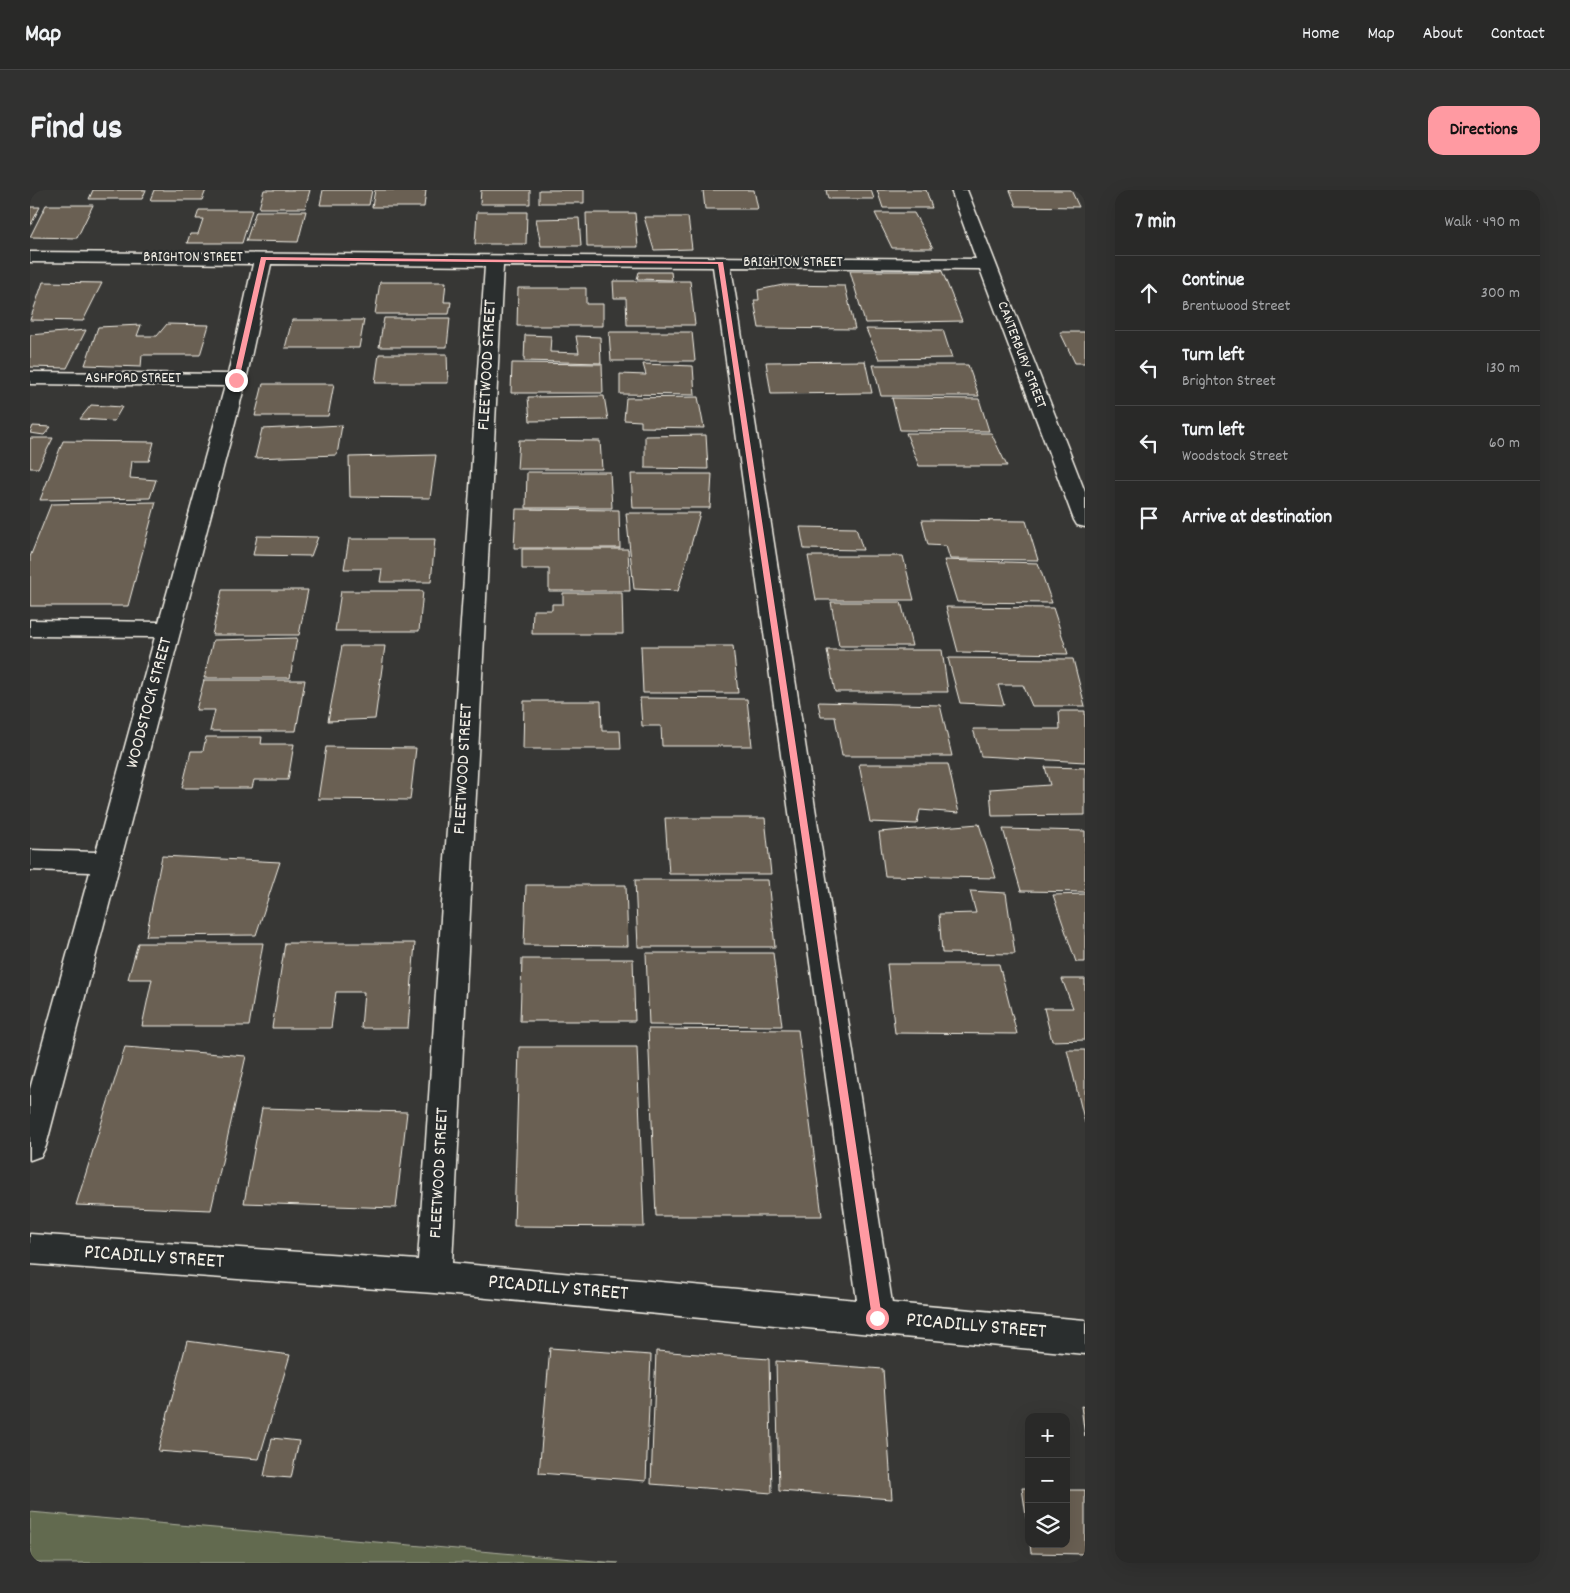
<!DOCTYPE html>
<html lang="en">
<head>
<meta charset="utf-8">
<style>
  :root { --surface:#292928; --page:#313130; --text:#f1f3f6; --muted:#a5a6a8; --line:#454545; --accent:#ff9aa2 }
  body { margin:0; font-family:Dekko,sans-serif; background:var(--page); color:var(--text) }
  .controls { position:absolute; right:15px; bottom:15px; display:grid; overflow:hidden; border-radius:10px; box-shadow:0 5px 20px #0002 }
  .controls button { width:45px; height:45px; display:grid; place-items:center; padding:0; border:0; border-bottom:1px solid var(--line); background:var(--surface); color:var(--text); font:25px sans-serif }
  .stop { position:absolute; width:15px; height:15px; margin:-11px; border:4px solid #ff9aa2; border-radius:50%; background:#fff }
  .stop.end { background:#ff9aa2; border-color:#fff; box-shadow:0 1px 5px #0008 }
  .list { margin:0; padding:0; list-style:none }
  h2 { display:flex; justify-content:space-between; align-items:center; height:65px; margin:0; padding:0 20px; font-size:21px }
  h2 small { font-size:16px; font-weight:400; color:var(--muted) }
  .list li { display:grid; grid-template-columns:32px 1fr auto; gap:15px; align-items:center; box-sizing:border-box; height:75px; padding:0 20px; border-top:1px solid var(--line) }
  .list b { display:block; font-size:19px; white-space:nowrap }
  .list p { margin:0; font-size:16px; white-space:nowrap; color:var(--muted) }
  .list em { font-size:16px; font-style:normal; color:var(--muted) }
  .icon { flex:none; width:28px; height:28px; fill:none; stroke:currentColor; stroke-width:2; stroke-linecap:round; stroke-linejoin:round }
  .map { position:relative; flex:none; width:1055px; height:1373px; overflow:hidden; border-radius:15px }
  header { display:flex; align-items:center; gap:30px; box-sizing:border-box; height:70px; padding:0 25px; background:var(--surface); border-bottom:1px solid var(--line) }
  header strong { font-size:24px }
  nav { display:flex; gap:28px; margin-inline-start:auto; font-size:18px }
  .intro { display:flex; align-items:center; justify-content:space-between; box-sizing:border-box; height:120px; padding:0 30px }
  h1 { margin:0; font-size:35px }
  .button { padding:12px 22px; border-radius:15px; background:var(--accent); color:#111; font-size:18px; font-weight:700 }
  main { display:flex; gap:30px; padding:0 30px }
  aside { flex:1; background:var(--surface); border-radius:15px; box-shadow:0 5px 20px #0002 }
  .map>svg:first-child { display:block }
</style>
</head>
<body>
<header>
<strong>Map</strong>
<nav><a>Home</a><a>Map</a><a>About</a><a>Contact</a></nav>
</header>
<div class="intro"><h1>Find us</h1><a class="button">Directions</a></div>
<main>
<div class="map">
<svg width="1055" height="1373" viewBox="0 0 1055 1373">
  <rect width="100%" height="100%" fill="#373735"/>
  <filter id="ink" filterUnits="userSpaceOnUse"><feTurbulence type="fractalNoise" baseFrequency=".02" numOctaves="2"/><feDisplacementMap in="SourceGraphic" scale="10" xChannelSelector="R" yChannelSelector="G"/><feConvolveMatrix kernelMatrix="1 2 1 2 8 2 1 2 1" color-interpolation-filters="sRGB"/></filter>
  <g filter="url(#ink)">
    <path fill="#626a50" stroke="#abae9c" d="M 0,1322 L 588,1373 L 0,1373 Z"/>
    <path fill="#6b6052" stroke="#f4f1e8" d="M 63,0 L 116,0 L 112,9 L 59,9 Z
      M 124,0 L 176,0 L 172,10 L 120,10 Z
      M 234,0 L 280,0 L 275,18 L 229,18 Z
      M 293,0 L 342,0 L 339,15 L 290,15 Z
      M 345,0 L 396,0 L 394,17 L 342,17 Z
      M 451,0 L 500,0 L 500,14 L 450,14 Z
      M 509,0 L 554,0 L 554,13 L 509,13 Z
      M 673,0 L 724,0 L 728,19 L 675,19 Z
      M 796,0 L 841,0 L 844,9 L 798,9 Z
      M 847,0 L 896,0 L 902,18 L 853,18 Z
      M 980,0 L 1041,0 L 1049,17 L 986,16 Z
      M 16,15 L 63,15 L 47,48 L 0,47 Z
      M 0,17 L 10,17 L 0,36 Z
      M 169,20 L 222,20 L 212,53 L 157,53 L 160,44 L 168,44 L 173,29 L 166,29 Z
      M 226,21 L 276,21 L 268,52 L 216,51 Z
      M 447,22 L 497,22 L 496,54 L 445,54 Z
      M 556,23 L 605,23 L 608,57 L 557,57 Z
      M 845,23 L 884,23 L 903,58 L 862,58 Z
      M 614,27 L 658,27 L 662,59 L 624,60 Z
      M 549,28 L 551,56 L 511,56 L 506,29 Z
      M 820,81 L 912,81 L 932,131 L 835,133 Z
      M 609,82 L 641,82 L 642,90 L 607,89 Z
      M 583,91 L 660,91 L 665,135 L 597,135 L 596,108 L 584,108 Z
      M 13,92 L 72,93 L 53,131 L 0,130 Z
      M 350,92 L 416,92 L 414,112 L 421,112 L 419,124 L 345,124 Z
      M 753,95 L 815,96 L 825,139 L 729,138 L 724,110 L 729,110 L 728,100 Z
      M 488,98 L 556,98 L 556,114 L 573,114 L 573,136 L 487,136 Z
      M 354,128 L 420,128 L 417,157 L 349,157 Z
      M 262,130 L 334,130 L 329,158 L 255,158 Z
      M 137,134 L 179,135 L 170,165 L 112,165 L 111,177 L 55,175 L 68,137 L 111,135 L 107,146 L 127,146 Z
      M 836,139 L 913,140 L 922,168 L 849,169 Z
      M 56,140 L 37,178 L 0,177 L 0,145 Z
      M 579,142 L 662,142 L 665,171 L 581,171 Z
      M 1030,142 L 1055,142 L 1055,173 L 1045,173 Z
      M 495,145 L 521,146 L 520,162 L 549,163 L 546,146 L 570,147 L 571,173 L 494,171 Z
      M 349,164 L 417,164 L 418,193 L 345,193 Z
      M 835,171 L 842,203 L 741,204 L 736,172 Z
      M 482,173 L 572,174 L 573,203 L 481,203 Z
      M 613,174 L 663,176 L 665,205 L 590,204 L 590,184 L 616,185 Z
      M 843,175 L 938,175 L 949,206 L 851,206 Z
      M 233,194 L 304,194 L 298,226 L 225,226 Z
      M 574,206 L 578,230 L 500,231 L 498,207 Z
      M 668,207 L 674,238 L 611,237 L 611,231 L 594,230 L 596,208 Z
      M 862,208 L 949,209 L 959,241 L 870,240 Z
      M 61,215 L 92,217 L 84,231 L 50,229 Z
      M 312,235 L 307,265 L 225,268 L 232,239 Z
      M 3,236 L 21,237 L 14,245 L 0,243 Z
      M 876,243 L 961,243 L 977,276 L 889,276 Z
      M 676,245 L 678,279 L 615,278 L 615,246 Z
      M 0,248 L 23,248 L 8,278 L 0,278 Z
      M 489,250 L 570,251 L 572,279 L 487,279 Z
      M 33,251 L 124,252 L 119,271 L 102,271 L 100,288 L 126,290 L 120,308 L 10,310 Z
      M 406,265 L 400,308 L 320,307 L 319,267 Z
      M 497,282 L 580,282 L 582,318 L 496,318 Z
      M 601,284 L 682,284 L 680,318 L 603,318 Z
      M 126,312 L 98,416 L 0,416 L 0,367 L 21,314 Z
      M 486,319 L 589,320 L 590,358 L 484,358 Z
      M 596,323 L 670,323 L 648,401 L 604,399 Z
      M 892,330 L 996,331 L 1008,370 L 920,369 L 916,356 L 898,355 Z
      M 770,337 L 826,338 L 833,360 L 774,359 Z
      M 227,346 L 288,347 L 281,366 L 223,365 Z
      M 319,349 L 405,349 L 401,392 L 350,392 L 352,379 L 314,379 Z
      M 492,359 L 598,359 L 600,401 L 519,401 L 519,379 L 492,379 Z
      M 778,366 L 873,366 L 884,410 L 786,410 Z
      M 914,370 L 1008,373 L 1022,413 L 927,412 Z
      M 192,400 L 278,400 L 269,445 L 182,445 Z
      M 311,401 L 393,401 L 389,441 L 305,441 Z
      M 533,403 L 592,403 L 593,444 L 502,444 L 503,420 L 522,420 L 522,414 L 533,414 Z
      M 801,412 L 871,412 L 882,456 L 809,456 Z
      M 916,417 L 1023,418 L 1038,464 L 928,462 Z
      M 267,448 L 260,488 L 174,488 L 183,450 Z
      M 312,456 L 355,456 L 345,529 L 298,531 Z
      M 611,456 L 703,456 L 708,503 L 613,503 Z
      M 797,460 L 912,460 L 918,502 L 805,502 Z
      M 918,468 L 1043,469 L 1055,516 L 1002,516 L 993,495 L 968,495 L 974,515 L 930,513 Z
      M 174,490 L 275,490 L 266,541 L 180,541 L 185,520 L 166,520 Z
      M 610,508 L 717,509 L 722,556 L 632,556 L 631,536 L 612,536 Z
      M 494,511 L 571,511 L 572,541 L 590,541 L 591,559 L 493,559 Z
      M 788,512 L 910,515 L 922,566 L 812,566 L 805,527 L 791,527 Z
      M 1029,521 L 1055,521 L 1055,572 L 951,566 L 943,539 L 1030,539 Z
      M 176,547 L 232,547 L 231,554 L 264,554 L 258,590 L 224,590 L 222,598 L 152,598 L 161,561 L 173,561 Z
      M 296,557 L 386,558 L 380,610 L 288,609 Z
      M 829,574 L 918,574 L 929,623 L 890,620 L 887,634 L 840,632 Z
      M 1015,577 L 1055,578 L 1055,625 L 962,626 L 960,599 L 1020,595 Z
      M 635,628 L 735,628 L 741,684 L 639,684 Z
      M 949,634 L 966,688 L 855,686 L 849,642 Z
      M 973,639 L 1055,641 L 1055,702 L 991,701 Z
      M 132,666 L 250,672 L 226,745 L 116,746 Z
      M 605,690 L 738,690 L 745,757 L 608,757 Z
      M 496,695 L 596,695 L 598,756 L 494,755 Z
      M 940,701 L 976,703 L 985,764 L 912,763 L 909,724 L 946,723 Z
      M 1055,704 L 1055,772 L 1046,772 L 1023,705 Z
      M 108,753 L 233,753 L 219,836 L 112,836 L 122,789 L 98,789 Z
      M 255,753 L 385,753 L 378,838 L 331,838 L 334,802 L 306,802 L 301,838 L 242,838 Z
      M 616,763 L 743,763 L 752,836 L 619,835 Z
      M 492,769 L 603,769 L 605,831 L 490,831 Z
      M 857,774 L 969,774 L 987,844 L 865,843 Z
      M 1032,789 L 1055,789 L 1055,850 L 1022,851 L 1014,818 L 1043,818 Z
      M 618,839 L 768,840 L 792,1026 L 626,1026 Z
      M 95,857 L 216,866 L 181,1020 L 46,1015 Z
      M 489,857 L 607,857 L 614,1037 L 484,1036 Z
      M 1037,860 L 1055,860 L 1055,933 Z
      M 232,918 L 377,922 L 366,1018 L 214,1013 Z
      M 157,1151 L 260,1165 L 229,1269 L 128,1261 Z
      M 520,1158 L 621,1165 L 616,1291 L 509,1283 Z
      M 626,1161 L 739,1169 L 742,1303 L 621,1294 Z
      M 746,1171 L 853,1179 L 862,1309 L 749,1301 Z
      M 1051,1216 L 1055,1217 L 1055,1247 Z
      M 242,1248 L 269,1251 L 261,1288 L 234,1286 Z
      M 992,1298 L 999,1298 L 999,1347 Z
      M 1036,1300 L 1055,1300 L 1055,1364 L 1001,1363 L 1000,1354 L 1036,1354 Z"/>
    <g fill="none" stroke-linecap="round" stroke-linejoin="round">
      <g stroke="#f4f1e8" stroke-width="3">
        <path id="minor" d="M 921,0 L 937,0 L 1055,302 L 1055,337 L 1047,335 L 1044,330 L 950,79 L 701,77 L 862,1113 L 1055,1130 L 1055,1164 L 404,1103 L 0,1074 L 0,1044 L 388,1070 L 455,76 L 241,74 L 216,190 L 16,956 L 11,966 L 0,970 L 0,899 L 60,682 L 0,680 L 0,660 L 66,662 L 125,447 L 0,446 L 0,430 L 129,432 L 195,196 L 0,194 L 0,182 L 198,184 L 223,74 L 0,72 L 0,62 L 946,69 ZM 473,76 L 683,77 L 827,1110 L 422,1073 Z"/>
      </g>
      <use href="#minor" fill="#2a2d2e" fill-rule="evenodd"/>
    </g>
  </g>
  <path fill="#ff9aa2" d="M 231,67 L 693,72 L 852,1128 L 851,1131 L 847,1133 L 842,1128 L 688,74 L 236,70 L 209,190 L 206,192 L 203,190 Z"/>
  <g text-anchor="middle" dominant-baseline="central" stroke-width="4.5" stroke-linejoin="round" paint-order="stroke">
    <g font-size="15" fill="#f4f1e8" stroke="#2a2d2e">
      <text x="163" y="68">BRIGHTON STREET</text>
      <text x="763" y="73">BRIGHTON STREET</text>
      <text transform="translate(991 165) rotate(69)">CANTERBURY STREET</text>
      <text x="103" y="189">ASHFORD STREET</text>
    </g>
    <g font-size="18" fill="#f4f1e8" stroke="#2a2d2e">
      <text transform="translate(458 175) rotate(-87)">FLEETWOOD STREET</text>
      <text transform="translate(120 513) rotate(-75)">WOODSTOCK STREET</text>
      <text transform="translate(434 579) rotate(-87)">FLEETWOOD STREET</text>
      <text transform="translate(410 983) rotate(-87)">FLEETWOOD STREET</text>
    </g>
    <g font-size="21" fill="#f4f1e8" stroke="#2a2d2e">
      <text transform="translate(124 1068) rotate(4)">PICADILLY STREET</text>
      <text transform="translate(528 1099) rotate(5)">PICADILLY STREET</text>
      <text transform="translate(946 1137) rotate(5)">PICADILLY STREET</text>
    </g>
  </g>
</svg>
<div class="controls">
<button>+</button>
<button>−</button>
<button><svg class="icon" aria-label="layers" viewBox="0 0 24 24"><path d="M12 4l9 5-9 5-9-5zM3 14l9 5 9-5"/></svg></button>
</div>
<div class="stop" style="left:847px;top:1128px"></div>
<div class="stop end" style="left:206px;top:190px"></div>
</div>
<aside>
<h2>7 min<small>Walk · 490 m</small></h2>
<ul class="list">
<li><svg class="icon" aria-label="ahead" viewBox="0 0 24 24"><path d="M12 20V5M6 11l6-6 6 6"/></svg><div><b>Continue</b><p>Brentwood Street</p></div><em>300 m</em></li>
<li><svg class="icon" aria-label="left" viewBox="0 0 24 24"><path d="M17 20v-9H6M10 6l-5 5 5 5"/></svg><div><b>Turn left</b><p>Brighton Street</p></div><em>130 m</em></li>
<li><svg class="icon" aria-label="left" viewBox="0 0 24 24"><path d="M17 20v-9H6M10 6l-5 5 5 5"/></svg><div><b>Turn left</b><p>Woodstock Street</p></div><em>60 m</em></li>
<li><svg class="icon" aria-label="arrive" viewBox="0 0 24 24"><path d="M6 21V4h12l-3 4 3 4H6"/></svg><div><b>Arrive at destination</b></div></li>
</ul>
</aside>
</main>
</body>
</html>
